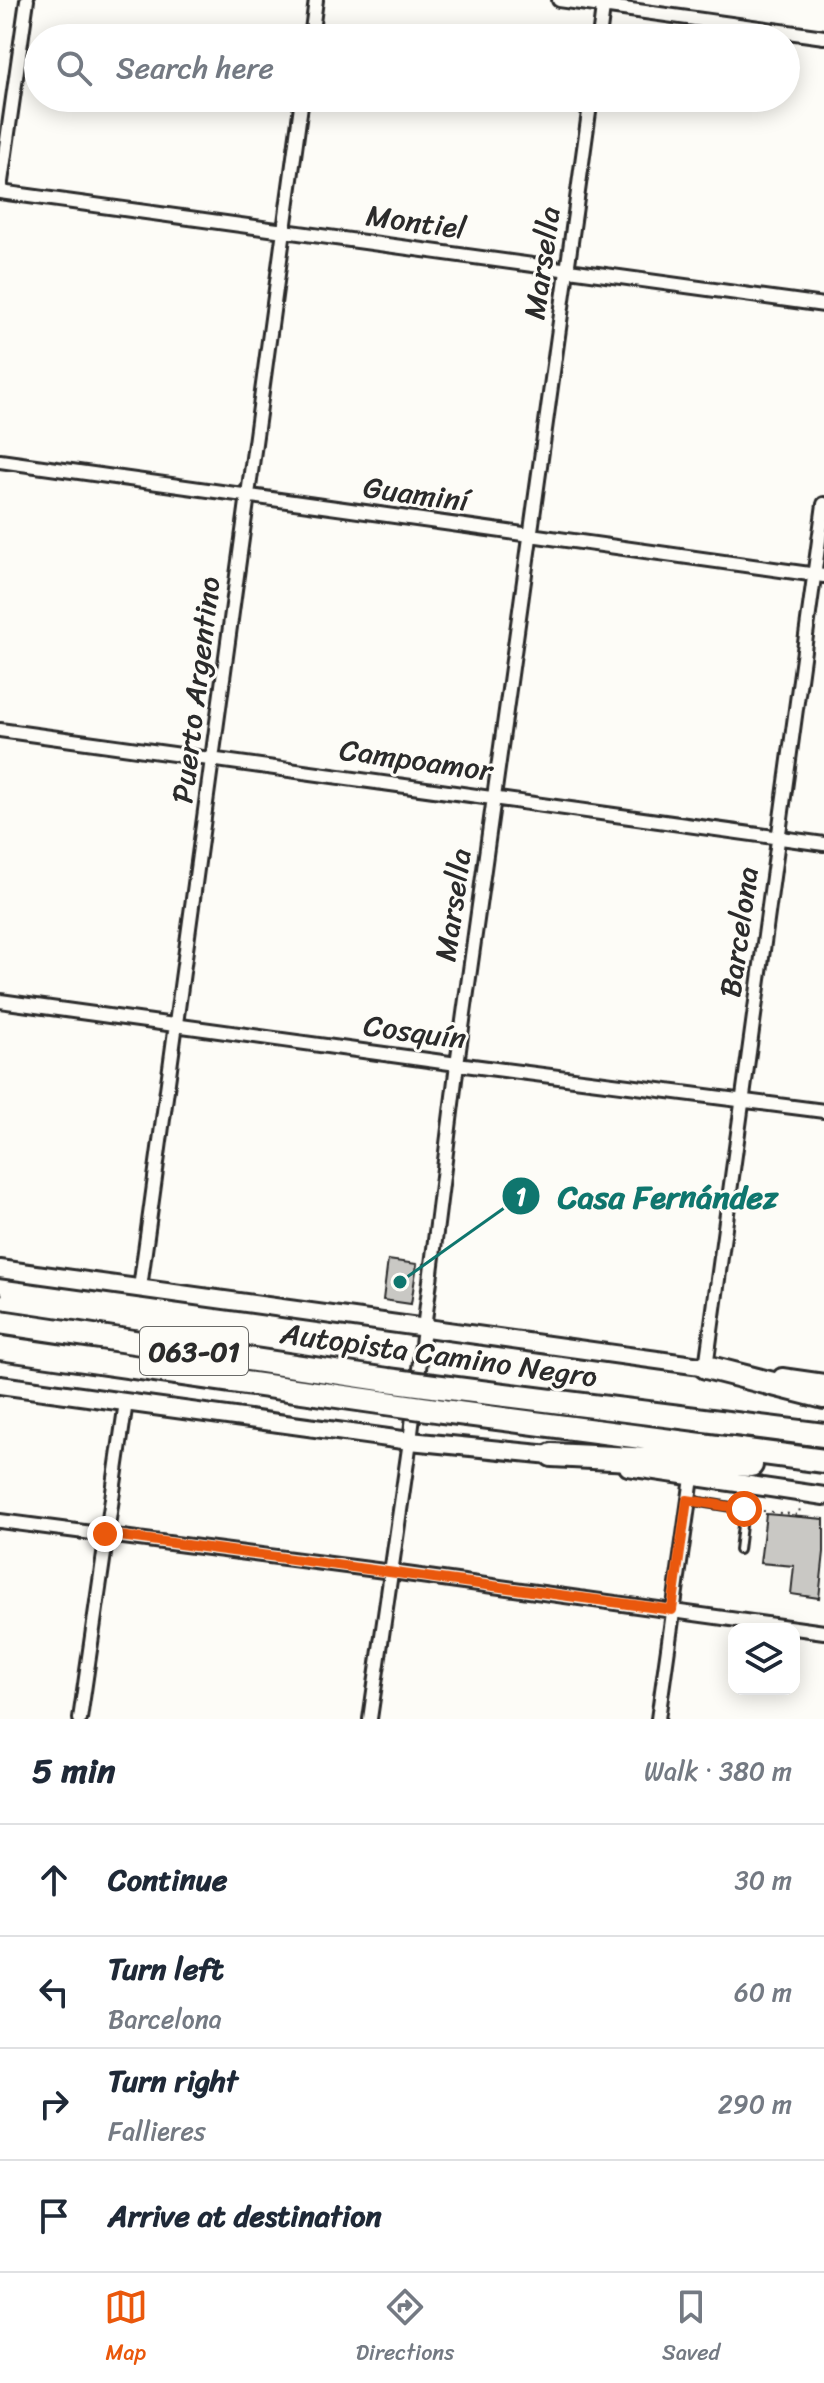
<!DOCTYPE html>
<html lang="en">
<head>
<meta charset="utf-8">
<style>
  :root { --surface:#fff; --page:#f2f2f3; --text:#1f2937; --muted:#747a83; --line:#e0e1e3; --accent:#ea580c }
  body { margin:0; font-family:Sriracha,sans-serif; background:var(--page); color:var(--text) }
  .controls { position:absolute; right:24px; bottom:24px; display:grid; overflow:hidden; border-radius:16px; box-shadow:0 4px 20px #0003 }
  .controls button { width:72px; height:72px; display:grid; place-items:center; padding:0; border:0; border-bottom:2px solid var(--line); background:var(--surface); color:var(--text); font:40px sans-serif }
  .stop { position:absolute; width:24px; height:24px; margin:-18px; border:6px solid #ea580c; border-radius:50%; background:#fff }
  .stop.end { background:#ea580c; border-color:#fff; box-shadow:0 2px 8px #0008 }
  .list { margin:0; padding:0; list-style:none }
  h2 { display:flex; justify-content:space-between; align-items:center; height:104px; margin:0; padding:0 32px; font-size:34px }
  h2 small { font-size:26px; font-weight:400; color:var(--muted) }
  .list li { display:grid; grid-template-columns:52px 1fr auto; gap:24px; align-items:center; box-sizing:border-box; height:112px; padding:0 32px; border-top:2px solid var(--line) }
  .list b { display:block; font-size:30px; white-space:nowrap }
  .list p { margin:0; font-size:26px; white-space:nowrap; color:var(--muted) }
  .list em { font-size:26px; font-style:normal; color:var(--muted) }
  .icon { flex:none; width:44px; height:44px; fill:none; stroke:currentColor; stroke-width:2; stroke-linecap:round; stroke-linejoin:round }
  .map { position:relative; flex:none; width:824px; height:1719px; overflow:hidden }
  .search { position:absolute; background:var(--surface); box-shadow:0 4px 20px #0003; left:24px; right:24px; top:24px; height:88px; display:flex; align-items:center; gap:20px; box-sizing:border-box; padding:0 28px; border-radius:44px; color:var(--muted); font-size:30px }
  .sheet { height:552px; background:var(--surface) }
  nav { display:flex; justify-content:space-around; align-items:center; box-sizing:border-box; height:112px; border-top:2px solid var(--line); background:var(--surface); font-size:22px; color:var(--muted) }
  nav a { display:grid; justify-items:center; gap:4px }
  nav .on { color:var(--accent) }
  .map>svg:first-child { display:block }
</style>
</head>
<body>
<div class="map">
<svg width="824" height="1719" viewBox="0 0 824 1719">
  <rect width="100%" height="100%" fill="#fdfcf7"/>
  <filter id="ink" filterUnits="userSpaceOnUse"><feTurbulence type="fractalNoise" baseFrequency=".0125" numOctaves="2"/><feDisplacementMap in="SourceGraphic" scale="16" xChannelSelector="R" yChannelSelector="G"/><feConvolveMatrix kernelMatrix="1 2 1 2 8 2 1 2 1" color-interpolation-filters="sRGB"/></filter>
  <g filter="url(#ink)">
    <path fill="#c9c8c4" stroke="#2b2b2b" stroke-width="2" d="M 388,1260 L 417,1264 L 411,1304 L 383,1300 Z
      M 766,1514 L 824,1519 L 824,1552 L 819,1598 L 791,1594 L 794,1566 L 760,1563 Z"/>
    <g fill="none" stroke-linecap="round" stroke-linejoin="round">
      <g stroke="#2b2b2b" stroke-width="12">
        <path id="service" d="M 687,1500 L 744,1509 L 739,1550"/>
      </g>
      <g stroke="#2b2b2b" stroke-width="18">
        <path id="minor" d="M 559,0 L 824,37
          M 311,38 L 316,0
          M 599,38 L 604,0
          M 0,189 L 27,0
          M 0,192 L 824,305
          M 0,461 L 824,576
          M 0,730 L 824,844
          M 0,1001 L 457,1064 L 824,1111
          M 140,1288 C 196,891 247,494 302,98
          M 706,1367 L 824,504
          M 0,1521 L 392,1572 L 824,1632
          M 80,1719 L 126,1402
          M 370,1719 L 410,1441 L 457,1064 L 591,98
          M 658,1719 L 692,1478"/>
      </g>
      <g stroke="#2b2b2b" stroke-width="22">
        <path id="tertiary" d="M 0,1269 L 715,1368
          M 782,1377 L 824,1383
          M 0,1385 L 410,1441 L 561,1456
          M 628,1467 L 824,1496"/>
      </g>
      <g stroke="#2b2b2b" stroke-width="28">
        <path id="motorway" d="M 0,1322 L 388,1380
          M 0,1348 L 386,1403
          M 706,1367 L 824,1397
          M 449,1388 L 824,1435
          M 443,1411 L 824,1461
          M 552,1455 L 751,1465"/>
      </g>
      <path stroke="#2b2b2b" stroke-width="2" stroke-dasharray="2 6" stroke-linecap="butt" d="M 0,1293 L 5,1295 L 0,1294
        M 755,1510 L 799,1515 L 800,1506"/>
      <use href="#service" stroke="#fdfcf7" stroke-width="6"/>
      <use href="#minor" stroke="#fdfcf7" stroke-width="12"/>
      <use href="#tertiary" stroke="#fdfcf7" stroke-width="16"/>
      <use href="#motorway" stroke="#fdfcf7" stroke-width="22"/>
      <g stroke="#2b2b2b" stroke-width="28" stroke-linecap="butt">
        <path id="motorway-bridge" d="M 388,1380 L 449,1388
          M 386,1403 L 443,1411"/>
      </g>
      <use href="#motorway-bridge" stroke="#fdfcf7" stroke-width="22"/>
    </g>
  </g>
  <g fill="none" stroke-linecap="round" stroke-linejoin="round" filter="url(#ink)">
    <path stroke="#ea580c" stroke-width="10" d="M 105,1534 L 672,1610 L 687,1500 L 744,1509"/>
  </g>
  <g text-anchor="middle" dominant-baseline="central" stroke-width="6" stroke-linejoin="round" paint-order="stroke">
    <rect fill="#fdfcf7" stroke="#6a6a68" stroke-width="2" x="140" y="1327" width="108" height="48" rx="6"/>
    <g font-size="28" font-weight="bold" fill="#2b2b2b">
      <text x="194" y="1351">063-01</text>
    </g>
    <g font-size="30" fill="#2b2b2b" stroke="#fdfcf7">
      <text transform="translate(416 222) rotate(8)">Montiel</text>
      <text transform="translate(542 263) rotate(-82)">Marsella</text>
      <text transform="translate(416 494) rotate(8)">Guaminí</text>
      <text transform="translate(196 690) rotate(-83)">Puerto Argentino</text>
      <text transform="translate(416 760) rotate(8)">Campoamor</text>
      <text transform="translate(453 905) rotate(-82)">Marsella</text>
      <text transform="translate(739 932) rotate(-82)">Barcelona</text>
      <text transform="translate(415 1032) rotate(8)">Cosquín</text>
      <text transform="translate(439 1355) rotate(8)">Autopista Camino Negro</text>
    </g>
  </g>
  <path fill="none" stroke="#0f766e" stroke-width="3" d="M400 1282L521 1196"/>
  <g fill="#0f766e" stroke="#fdfcf7" stroke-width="3">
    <circle cx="400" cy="1282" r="8"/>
    <circle cx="521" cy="1196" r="20"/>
  </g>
  <g font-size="24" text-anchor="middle" font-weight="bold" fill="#fff">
    <text x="521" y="1205">1</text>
  </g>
  <g font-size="32" text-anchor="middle" font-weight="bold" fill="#0f766e" stroke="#fdfcf7" stroke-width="6" stroke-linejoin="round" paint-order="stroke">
    <text x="668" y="1208">Casa Fernández</text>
  </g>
</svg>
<div class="controls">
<button><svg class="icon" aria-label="layers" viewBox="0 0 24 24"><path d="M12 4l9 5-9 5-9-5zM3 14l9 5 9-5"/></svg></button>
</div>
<div class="stop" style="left:744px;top:1509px"></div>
<div class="stop end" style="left:105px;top:1534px"></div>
<div class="search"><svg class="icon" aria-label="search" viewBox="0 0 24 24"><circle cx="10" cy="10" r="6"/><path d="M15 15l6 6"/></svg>Search here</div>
</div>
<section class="sheet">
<h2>5 min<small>Walk · 380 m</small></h2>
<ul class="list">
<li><svg class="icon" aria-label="ahead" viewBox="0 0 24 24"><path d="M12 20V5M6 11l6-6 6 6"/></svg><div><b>Continue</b></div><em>30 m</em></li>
<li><svg class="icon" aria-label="left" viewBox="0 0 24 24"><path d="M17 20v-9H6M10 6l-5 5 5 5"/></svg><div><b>Turn left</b><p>Barcelona</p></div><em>60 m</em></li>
<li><svg class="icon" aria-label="right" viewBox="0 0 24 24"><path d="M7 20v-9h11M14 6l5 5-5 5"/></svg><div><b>Turn right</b><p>Fallieres</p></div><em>290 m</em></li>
<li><svg class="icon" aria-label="arrive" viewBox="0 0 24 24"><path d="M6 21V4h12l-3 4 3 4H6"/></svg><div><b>Arrive at destination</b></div></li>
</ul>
</section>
<nav>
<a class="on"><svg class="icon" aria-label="map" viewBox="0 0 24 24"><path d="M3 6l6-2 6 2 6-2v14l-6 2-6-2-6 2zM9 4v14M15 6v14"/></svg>Map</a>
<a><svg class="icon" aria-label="directions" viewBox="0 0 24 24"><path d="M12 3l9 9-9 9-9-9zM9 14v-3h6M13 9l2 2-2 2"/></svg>Directions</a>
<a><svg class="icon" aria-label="saved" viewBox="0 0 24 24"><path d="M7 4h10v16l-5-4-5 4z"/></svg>Saved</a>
</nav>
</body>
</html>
